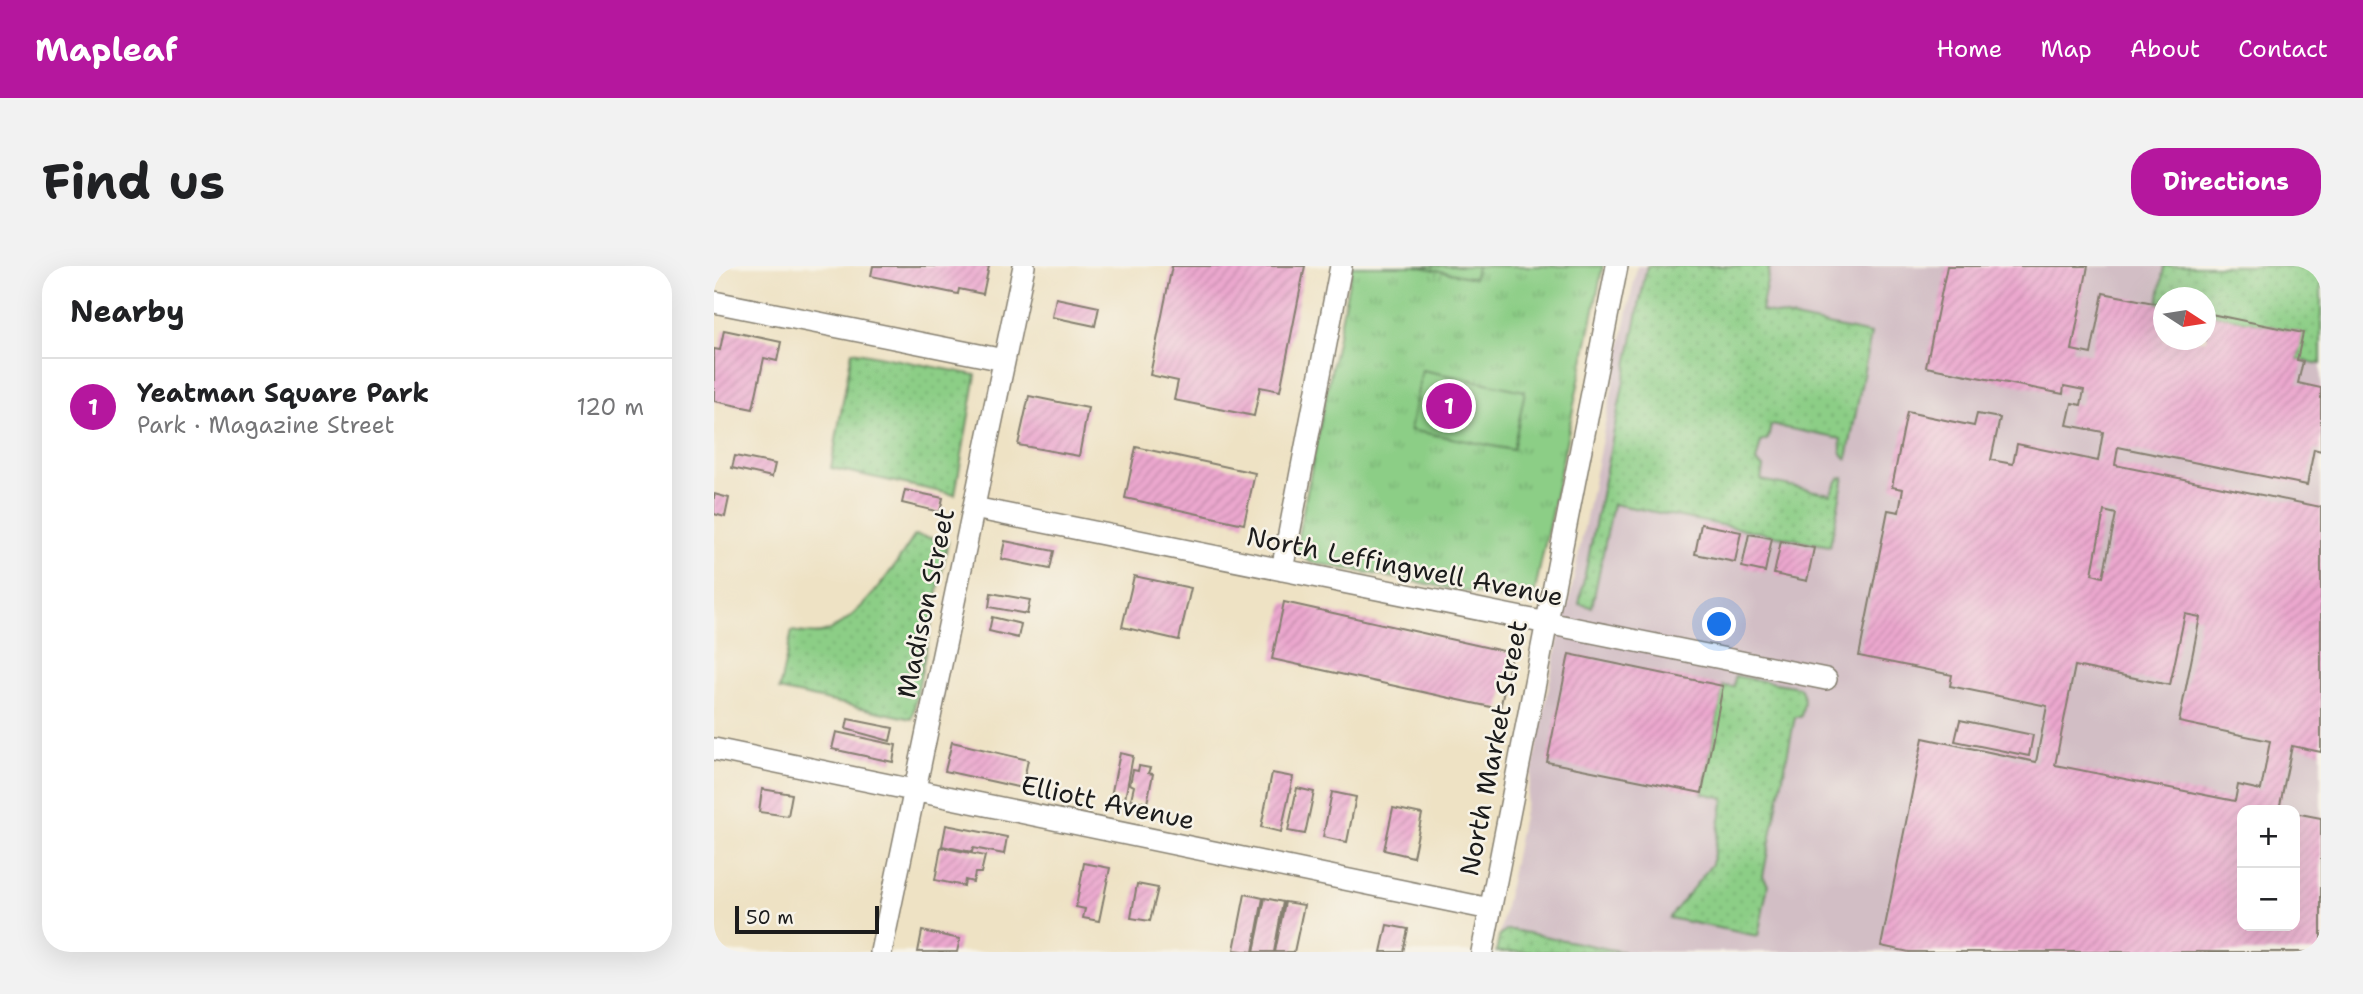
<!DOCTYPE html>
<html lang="en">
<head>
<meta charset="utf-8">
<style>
  :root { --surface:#fff; --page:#f2f2f2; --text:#202124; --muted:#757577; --line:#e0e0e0; --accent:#b5179e }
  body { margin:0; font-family:"Shantell Sans",sans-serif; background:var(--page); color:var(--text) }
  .controls { position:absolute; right:21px; bottom:21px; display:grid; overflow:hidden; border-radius:14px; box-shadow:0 7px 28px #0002 }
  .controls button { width:63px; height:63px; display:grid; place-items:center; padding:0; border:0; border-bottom:2px solid var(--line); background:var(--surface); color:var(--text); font:35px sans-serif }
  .compass { position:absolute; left:1439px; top:21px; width:63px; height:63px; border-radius:50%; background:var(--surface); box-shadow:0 7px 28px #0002; rotate:102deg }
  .scale { position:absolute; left:21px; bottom:18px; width:144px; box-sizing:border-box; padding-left:7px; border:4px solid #1c1c1c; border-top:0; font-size:19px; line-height:24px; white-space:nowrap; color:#1c1c1c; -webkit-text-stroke:5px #f7f3e8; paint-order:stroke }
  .you { position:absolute; left:1006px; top:359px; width:24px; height:24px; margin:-18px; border:5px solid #fff; border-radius:50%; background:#1a73e8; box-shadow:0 0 0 10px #1a73e833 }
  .badge { display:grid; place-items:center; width:46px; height:46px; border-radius:50%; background:var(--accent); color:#fff; font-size:23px; font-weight:700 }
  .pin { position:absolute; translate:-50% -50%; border:4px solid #fff; box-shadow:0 2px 7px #0006 }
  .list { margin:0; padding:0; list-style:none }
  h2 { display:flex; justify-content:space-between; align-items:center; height:91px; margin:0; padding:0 28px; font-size:30px }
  h2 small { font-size:23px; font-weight:400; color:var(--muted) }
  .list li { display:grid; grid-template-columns:46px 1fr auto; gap:21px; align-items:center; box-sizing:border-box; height:98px; padding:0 28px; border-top:2px solid var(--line) }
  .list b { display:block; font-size:26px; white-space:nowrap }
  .list p { margin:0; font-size:23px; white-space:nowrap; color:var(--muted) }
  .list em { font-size:23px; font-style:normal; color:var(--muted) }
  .map { position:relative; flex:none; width:1607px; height:686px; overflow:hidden; border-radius:28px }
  header { display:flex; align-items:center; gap:42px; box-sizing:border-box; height:98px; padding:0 35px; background:var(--accent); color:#fff }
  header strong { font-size:33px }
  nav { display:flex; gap:38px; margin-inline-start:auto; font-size:24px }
  .intro { display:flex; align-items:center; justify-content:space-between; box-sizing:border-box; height:168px; padding:0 42px }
  h1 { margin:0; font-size:49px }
  .button { padding:18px 32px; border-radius:28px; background:var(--accent); color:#fff; font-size:24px; font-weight:700 }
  main { display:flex; gap:42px; padding:0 42px }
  aside { flex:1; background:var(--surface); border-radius:28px; box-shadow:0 7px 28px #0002 }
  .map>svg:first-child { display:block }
</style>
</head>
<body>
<header>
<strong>Mapleaf</strong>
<nav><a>Home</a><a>Map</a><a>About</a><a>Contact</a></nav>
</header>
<div class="intro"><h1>Find us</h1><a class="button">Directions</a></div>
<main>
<aside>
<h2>Nearby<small></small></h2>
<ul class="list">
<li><span class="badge">1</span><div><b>Yeatman Square Park</b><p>Park · Magazine Street</p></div><em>120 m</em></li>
</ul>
</aside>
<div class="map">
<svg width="1607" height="686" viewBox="0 0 1607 686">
  <defs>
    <pattern id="grass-dots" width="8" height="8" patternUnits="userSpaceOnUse" patternTransform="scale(1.75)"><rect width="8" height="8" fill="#8cce86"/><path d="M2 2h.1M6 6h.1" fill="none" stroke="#78b073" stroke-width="1.8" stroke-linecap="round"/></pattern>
    <pattern id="park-tufts" width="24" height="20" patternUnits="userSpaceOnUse" patternTransform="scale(1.75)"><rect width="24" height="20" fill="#8cce86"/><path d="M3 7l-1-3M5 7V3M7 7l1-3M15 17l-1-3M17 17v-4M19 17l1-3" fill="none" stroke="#78b073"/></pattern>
    <pattern id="building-hatch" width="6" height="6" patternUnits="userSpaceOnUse" patternTransform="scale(1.75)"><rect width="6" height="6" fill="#eba7ce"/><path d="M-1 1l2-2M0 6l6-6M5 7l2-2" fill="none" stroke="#c98fb0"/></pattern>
  </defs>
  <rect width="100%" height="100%" fill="#f7f3e8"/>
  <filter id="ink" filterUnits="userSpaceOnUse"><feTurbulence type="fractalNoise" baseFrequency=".0143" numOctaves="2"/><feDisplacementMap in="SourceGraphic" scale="14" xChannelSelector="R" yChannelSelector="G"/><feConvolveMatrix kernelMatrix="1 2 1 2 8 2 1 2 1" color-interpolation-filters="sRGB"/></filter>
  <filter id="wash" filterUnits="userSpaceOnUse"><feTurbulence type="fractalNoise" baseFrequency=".00686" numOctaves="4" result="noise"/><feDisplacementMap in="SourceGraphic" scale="28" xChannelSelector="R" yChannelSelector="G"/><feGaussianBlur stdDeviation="1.57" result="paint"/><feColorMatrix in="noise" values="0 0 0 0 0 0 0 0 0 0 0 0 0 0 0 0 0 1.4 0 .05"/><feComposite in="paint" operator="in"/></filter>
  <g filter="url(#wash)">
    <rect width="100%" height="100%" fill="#eee2c4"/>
    <path fill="#d2bec5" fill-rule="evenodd" d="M 923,0 L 1607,0 L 1607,686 L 782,686 L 844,374 L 855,336 ZM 1450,32 L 1492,32 L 1492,74 L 1450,74 ZM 1528,544 L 1581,544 L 1581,660 L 1528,660 Z"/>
    <path fill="url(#grass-dots)" stroke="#547551" stroke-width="2" d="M 933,0 L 1056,0 L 1047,45 L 1157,68 L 1133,193 C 1125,187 1127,181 1127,173 L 1057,159 L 1054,173 L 1047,176 L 1042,196 L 1049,201 L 1047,214 L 1116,228 L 1125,212 L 1130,211 L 1116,280 L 899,238 L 878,341 L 865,338 Z
      M 1450,0 L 1607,0 L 1607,98 L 1583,94 L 1588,67 L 1492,47 L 1492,32 L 1450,32 L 1449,39 L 1444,38 Z
      M 138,85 L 262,109 L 241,229 L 117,202 Z
      M 201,269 L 234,275 L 198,453 L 65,424 L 78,365 C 88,366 102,370 111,366 C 147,353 181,300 201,269 Z
      M 1021,410 L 1085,421 C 1093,430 1089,441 1087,451 L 1081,451 L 1049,610 L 1054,619 L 1044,670 L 955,652 L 998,598 L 1010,532 L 988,527 L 1009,420 L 1020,421 Z
      M 792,664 L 799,664 L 910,686 L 782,686 L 785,671 Z"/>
    <path fill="url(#park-tufts)" stroke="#547551" stroke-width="2" d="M 638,0 L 889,0 L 820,330 L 815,335 L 808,336 L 596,296 L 584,288 L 582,280 Z"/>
    <path fill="#8cce86" stroke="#547551" stroke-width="2" d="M 702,0 L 763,0 L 760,12 Z
      M 708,104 L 811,125 L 799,184 L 696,164 Z"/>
    <g id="blocks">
      <path fill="url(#building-hatch)" fill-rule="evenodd" d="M 159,0 L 275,0 L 269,28 L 245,23 L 244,28 L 157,10 Z
        M 458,0 L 591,0 L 566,125 L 546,121 L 540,150 L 460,134 L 464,115 L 436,109 Z
        M 1233,0 L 1374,0 L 1358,84 L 1377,88 L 1389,27 L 1450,39 L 1450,74 L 1492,74 L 1492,47 L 1589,67 L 1583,94 L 1589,95 L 1584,117 L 1607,122 L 1607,185 L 1600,183 L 1593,219 L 1404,181 L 1401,199 L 1607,241 L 1607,486 L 1578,480 L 1565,544 L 1528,544 L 1528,660 L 1581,660 L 1581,547 L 1607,552 L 1607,686 L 1195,686 L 1167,680 L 1209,472 L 1322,496 L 1333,440 L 1236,420 L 1238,409 L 1145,390 L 1174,244 L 1185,246 L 1189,223 L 1178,221 L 1193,146 L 1260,160 L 1263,148 L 1286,152 L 1277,194 L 1299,198 L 1303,178 L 1384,195 L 1389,166 L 1353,159 L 1358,137 L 1367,139 L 1370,124 L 1350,120 L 1349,128 L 1212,101 ZM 1390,245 L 1402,248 L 1389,311 L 1378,308 ZM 1471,348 L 1486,351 L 1465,456 L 1556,475 L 1547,524 L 1524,519 L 1521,535 L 1341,499 L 1361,400 L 1456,419 Z
        M 342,32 L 385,41 L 381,60 L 338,51 Z
        M 10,64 L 67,76 L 63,95 L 50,92 L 39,143 L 0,135 L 0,83 L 6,84 Z
        M 315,130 L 374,142 L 365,190 L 304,179 Z
        M 422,181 L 541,207 L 530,258 L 411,232 Z
        M 21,190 L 61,198 L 58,211 L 18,202 Z
        M 191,224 L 229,232 L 226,246 L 188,237 Z
        M 0,228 L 15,232 L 11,251 L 0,248 Z
        M 987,258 L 1027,266 L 1021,296 L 981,288 Z
        M 1035,268 L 1058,272 L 1051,306 L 1028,301 Z
        M 291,275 L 340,285 L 336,303 L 287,293 Z
        M 1067,275 L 1100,282 L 1093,315 L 1060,308 Z
        M 420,310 L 477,322 L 465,374 L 408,361 Z
        M 277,327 L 316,334 L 313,348 L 275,341 Z
        M 570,336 L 798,387 L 786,443 L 558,393 Z
        M 278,351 L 307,358 L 304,372 L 275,365 Z
        M 855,388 L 1009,420 L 988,527 L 833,496 Z
        M 134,453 L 179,462 L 176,475 L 132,463 Z
        M 1246,454 L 1319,469 L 1315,490 L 1241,475 Z
        M 122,466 L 182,479 L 179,496 L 118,483 Z
        M 238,476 L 314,494 L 308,522 L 231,505 Z
        M 406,487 L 419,490 L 411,533 L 397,530 Z
        M 425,500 L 436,502 L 434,507 L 439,508 L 433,537 L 417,533 L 420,520 L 416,518 L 419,504 L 424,505 Z
        M 558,507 L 579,511 L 567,566 L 547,561 Z
        M 583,522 L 600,526 L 591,568 L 574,565 Z
        M 48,523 L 78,528 L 74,550 L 45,546 Z
        M 618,526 L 642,531 L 633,576 L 609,571 Z
        M 679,542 L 708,548 L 699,591 L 670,584 Z
        M 232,559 L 293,571 L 290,588 L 259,582 L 258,586 L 228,580 Z
        M 227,581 L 271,590 L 267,607 L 261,607 L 259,616 L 251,614 L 250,620 L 221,614 Z
        M 370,597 L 396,602 L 385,655 L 369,652 L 371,643 L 362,641 Z
        M 423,618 L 444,622 L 436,655 L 417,652 Z
        M 531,628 L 549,632 L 539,686 L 520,684 Z
        M 551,632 L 569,636 L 560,686 L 540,686 Z
        M 571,636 L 590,639 L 580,686 L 561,686 Z
        M 673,659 L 694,663 L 689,686 L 667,686 Z
        M 208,665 L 246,673 L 243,686 L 204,686 Z"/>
    </g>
  </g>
  <g filter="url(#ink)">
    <use href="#blocks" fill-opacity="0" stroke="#857f70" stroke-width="2"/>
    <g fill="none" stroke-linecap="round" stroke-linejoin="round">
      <g stroke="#857f70" stroke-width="24">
        <path id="minor" d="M 0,36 L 290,94
          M 260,242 L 1112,413
          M 568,304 L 627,0
          M 0,483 L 776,643
          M 167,686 L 310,0
          M 768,686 L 903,0"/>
      </g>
      <use href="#minor" stroke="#fff" stroke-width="21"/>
    </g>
  </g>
  <g text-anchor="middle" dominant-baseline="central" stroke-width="5" stroke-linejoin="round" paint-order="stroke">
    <g font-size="26" fill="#1c1c1c" stroke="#f7f3e8">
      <text transform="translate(691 300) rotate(11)">North Leffingwell Avenue</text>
      <text transform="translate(211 337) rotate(-78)">Madison Street</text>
      <text transform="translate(779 482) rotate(-79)">North Market Street</text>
      <text transform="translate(394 536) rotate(12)">Elliott Avenue</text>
    </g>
  </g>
</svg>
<div class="controls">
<button>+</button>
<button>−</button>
</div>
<svg class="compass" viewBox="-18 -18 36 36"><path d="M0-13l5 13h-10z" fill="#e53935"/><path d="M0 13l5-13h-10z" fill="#757577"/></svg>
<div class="scale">50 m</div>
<div class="you"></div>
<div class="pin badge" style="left:735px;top:140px">1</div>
</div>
</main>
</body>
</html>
